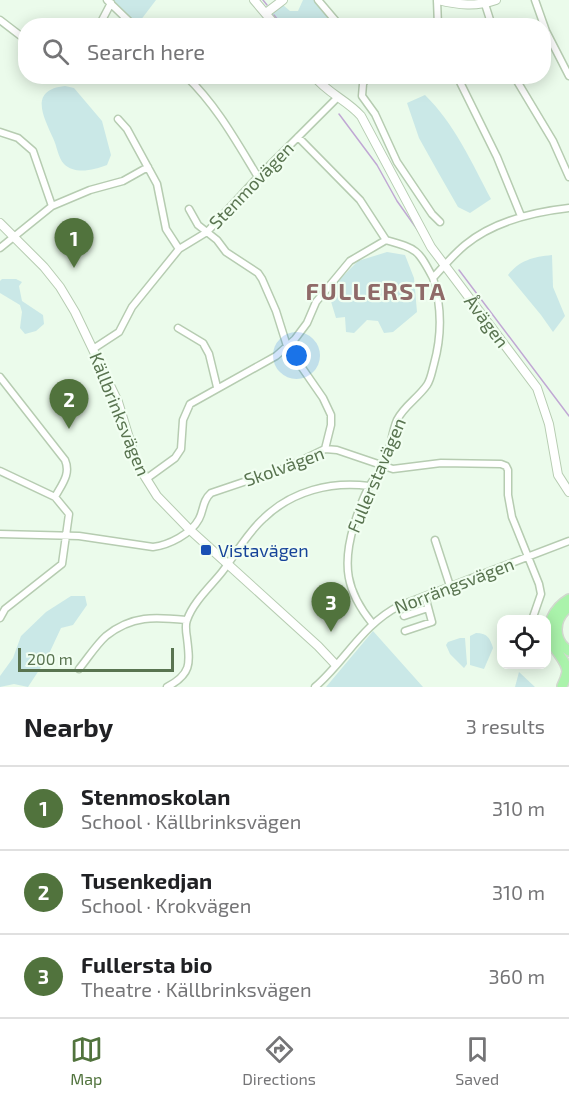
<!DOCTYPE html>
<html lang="en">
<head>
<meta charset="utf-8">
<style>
  :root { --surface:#fff; --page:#f6f6f6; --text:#202124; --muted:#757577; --line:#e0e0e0; --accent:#51733d }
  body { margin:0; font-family:"Exo 2",sans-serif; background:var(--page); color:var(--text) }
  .controls { position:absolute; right:18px; bottom:18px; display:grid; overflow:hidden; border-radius:12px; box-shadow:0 3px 15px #0003 }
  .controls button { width:54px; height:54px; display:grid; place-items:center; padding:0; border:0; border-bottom:2px solid var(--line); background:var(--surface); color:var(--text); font:30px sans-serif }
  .scale { position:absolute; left:18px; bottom:15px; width:156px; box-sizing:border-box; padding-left:6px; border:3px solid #597450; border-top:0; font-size:16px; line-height:21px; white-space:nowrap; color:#597450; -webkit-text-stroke:4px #f1fef1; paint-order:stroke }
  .you { position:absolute; left:297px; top:356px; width:21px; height:21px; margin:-15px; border:4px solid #fff; border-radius:50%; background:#1a73e8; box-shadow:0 0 0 9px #1a73e833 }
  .badge { display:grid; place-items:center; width:39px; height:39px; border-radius:50%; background:var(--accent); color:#fff; font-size:20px; font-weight:700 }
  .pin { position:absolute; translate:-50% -50px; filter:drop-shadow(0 2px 3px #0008) }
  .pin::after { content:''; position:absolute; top:32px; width:21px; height:18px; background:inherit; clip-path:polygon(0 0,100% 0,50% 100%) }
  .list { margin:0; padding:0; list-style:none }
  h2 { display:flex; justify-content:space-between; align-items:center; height:78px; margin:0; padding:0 24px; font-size:26px }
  h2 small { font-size:20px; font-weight:400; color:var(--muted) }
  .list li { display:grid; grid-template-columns:39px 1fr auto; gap:18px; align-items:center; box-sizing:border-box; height:84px; padding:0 24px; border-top:2px solid var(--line) }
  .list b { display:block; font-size:22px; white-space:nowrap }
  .list p { margin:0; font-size:20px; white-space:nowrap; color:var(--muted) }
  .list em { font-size:20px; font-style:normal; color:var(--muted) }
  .icon { flex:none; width:33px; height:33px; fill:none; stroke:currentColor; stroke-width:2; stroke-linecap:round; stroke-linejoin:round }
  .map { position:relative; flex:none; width:569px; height:687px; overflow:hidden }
  .search { position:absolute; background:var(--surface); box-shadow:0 3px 15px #0003; left:18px; right:18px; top:18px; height:66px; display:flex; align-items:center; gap:15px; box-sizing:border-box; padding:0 21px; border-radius:24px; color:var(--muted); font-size:22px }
  .sheet { height:330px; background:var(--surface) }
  nav { display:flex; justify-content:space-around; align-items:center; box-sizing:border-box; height:84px; border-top:2px solid var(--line); background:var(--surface); font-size:16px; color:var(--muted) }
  nav a { display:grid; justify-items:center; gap:3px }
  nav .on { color:var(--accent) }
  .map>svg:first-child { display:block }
</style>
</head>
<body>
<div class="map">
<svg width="569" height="687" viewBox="0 0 569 687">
  <rect width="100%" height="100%" fill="#ebfbeb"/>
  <path fill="#cae8e7" d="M 113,0 L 156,0 L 137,25 L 112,1 Z
    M 303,0 L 314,0 L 337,25 L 280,25 L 271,14 L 283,5 L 290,11 L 298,11 Z
    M 65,86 L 74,88 L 102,121 L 111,155 L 107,165 C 94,170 75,175 64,164 C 58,158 57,146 53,138 C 44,117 28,90 65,86 Z
    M 425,95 C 454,123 472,163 491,199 L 470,213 L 458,207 L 438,172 L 419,138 L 407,103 Z
    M 387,252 L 405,255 L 414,278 L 417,312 L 393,332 L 384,333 L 378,321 L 367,320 L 354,333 L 346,332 L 345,317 L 336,318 L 329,295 L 335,284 L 358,261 Z
    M 552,255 L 553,287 L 565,316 L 553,332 L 541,315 L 508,275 C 520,260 533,257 552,255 Z
    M 2,279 L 16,279 L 22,282 L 19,286 L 22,301 L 43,315 L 44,324 L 36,331 L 25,334 L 20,328 L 22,312 L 20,305 L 0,293 L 0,281 Z
    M 71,596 L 85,596 L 87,605 L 73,625 L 61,628 L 47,658 L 28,687 L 14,684 L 0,687 L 0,676 L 13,658 L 21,636 L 46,612 Z
    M 373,631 L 423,687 L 326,687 Z
    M 476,633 C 487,633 490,638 493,648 L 484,669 L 470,665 L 470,636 Z
    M 460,638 L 465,638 L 467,664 L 464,668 L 450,654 L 446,645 L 448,642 Z
    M 519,672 L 535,687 L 515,687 Z"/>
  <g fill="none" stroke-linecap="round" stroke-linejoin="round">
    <path stroke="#c0a8d4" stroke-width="1.5" d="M 263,0 L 267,5
      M 274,15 L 283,26
      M 323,76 L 328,85
      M 339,114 L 377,165 L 397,201 L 419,232
      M 459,270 L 569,416"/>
    <g stroke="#b6ccb1" stroke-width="9">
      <path id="minor" d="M 107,0 L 134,26
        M 318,0 L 340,26
        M 437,0 L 438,26
        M 535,0 L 546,31 L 569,76
        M 485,4 L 492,26
        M 0,20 L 26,40
        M 99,26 L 111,3
        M 186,76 C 217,106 236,141 258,177
        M 367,76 L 363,84 L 362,96 L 375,114 L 397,162 L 432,214 L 440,222
        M 457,76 L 497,157 L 521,216
        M 514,76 L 553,141 L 569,177
        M 118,119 L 127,129 L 157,184 L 166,229 L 179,249
        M 0,132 L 18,138 L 33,151 L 52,206
        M 298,137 L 360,200 L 386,240 C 417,249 418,249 433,278
        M 189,209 L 198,225 L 217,240 L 226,252 L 258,273 L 262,279 L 276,311 L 287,346 L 323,398 L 331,415 L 331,425 L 325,449
        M 0,248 L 52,206 L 90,190 L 123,181 L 148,167
        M 178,328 L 203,343 L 209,354 L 217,387
        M 93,349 L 119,332 L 132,307 L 179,249 L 207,232 L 258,177 L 337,98
        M 0,377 L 65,460 C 71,474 62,484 55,497
        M 0,471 L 55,497 L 69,514 L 62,564 L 5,609 L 0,618
        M 146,479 L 175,458 L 181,449 L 183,420 L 190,404 L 276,356 L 295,339 L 307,323 L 316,302 L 350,261 L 386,240
        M 0,534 L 79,536 L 153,547 C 169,545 191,534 199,519 C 204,510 202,501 211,493 L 288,467 L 325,449 L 337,450 L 393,469 L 441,463 L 501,464 L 506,466 L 508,470 L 508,495 L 512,517 L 539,584 L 541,594 L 532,620
        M 435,540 L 450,586
        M 404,616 L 428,608
        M 372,623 C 346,591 342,565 354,525 C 358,512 362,499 369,487 C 373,479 380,472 384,464 C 391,450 391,434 397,420 C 404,406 418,398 427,385 C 431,379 432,371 434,364 C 442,335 442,307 433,278 C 443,267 453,255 465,245 C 494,221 533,212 569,208
        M 405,631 L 432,622 L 425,596
        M 79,669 C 88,658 96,645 106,636 C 132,615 155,617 186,620
        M 167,687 C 192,674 190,663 187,638 C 186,632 185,625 187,620 C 193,602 211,586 222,572 C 236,554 247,533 264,518 C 292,491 331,481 369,486
        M 315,687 C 345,661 363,624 399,606 L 569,541"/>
    </g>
    <g stroke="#b6ccb1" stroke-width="10">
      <path id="tertiary" d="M 254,0 L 276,26
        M 438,0 C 459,5 476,7 496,0
        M 266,13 L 283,0
        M 314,76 C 327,93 347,100 361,116 L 431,247 L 537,388 L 549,424 L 558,475 L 569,492
        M 0,223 L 44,267 L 60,287 L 75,312 L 118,402 L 137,464 L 157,496 L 189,529 L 318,646 L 335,664"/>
    </g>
    <g stroke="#d1d8ce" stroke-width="12">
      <path id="primary" d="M 569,607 C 553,619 553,640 569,651
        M 562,686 C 564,682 566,677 567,672 C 567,661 556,653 552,643 C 544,625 554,608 569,599"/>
    </g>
    <use href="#minor" stroke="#fff" stroke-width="6"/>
    <use href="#tertiary" stroke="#fff" stroke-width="8"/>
    <use href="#primary" stroke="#aaf3ab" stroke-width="9"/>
  </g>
  <rect fill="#1a4fb4" stroke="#f1fef1" stroke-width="2" x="200" y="544" width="12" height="12" rx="3"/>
  <g text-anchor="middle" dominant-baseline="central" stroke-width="4.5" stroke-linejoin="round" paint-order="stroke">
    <g font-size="18" fill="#597450" stroke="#f1fef1">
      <text transform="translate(251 185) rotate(-46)">Stenmovägen</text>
      <text transform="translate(487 321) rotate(53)">Åvägen</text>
      <text transform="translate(120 414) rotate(68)">Källbrinksvägen</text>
      <text transform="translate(284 466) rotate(-20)">Skolvägen</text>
      <text transform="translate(376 475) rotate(-67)">Fullerstavägen</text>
      <text transform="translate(454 585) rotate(-21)">Norrängsvägen</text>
    </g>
    <g font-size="18" fill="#164399" stroke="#f1fef1" text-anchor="start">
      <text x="218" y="550">Vistavägen</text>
    </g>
    <g font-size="24" font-weight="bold" letter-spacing="1.5" fill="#8f6a68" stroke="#f1fef1">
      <text x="376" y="290">FULLERSTA</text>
    </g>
  </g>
</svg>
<div class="controls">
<button><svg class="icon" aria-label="locate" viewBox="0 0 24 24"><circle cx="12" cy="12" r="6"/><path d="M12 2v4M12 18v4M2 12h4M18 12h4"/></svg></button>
</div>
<div class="scale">200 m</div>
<div class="you"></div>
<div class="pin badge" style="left:74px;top:268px">1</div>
<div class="pin badge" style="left:69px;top:429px">2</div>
<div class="pin badge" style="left:331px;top:632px">3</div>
<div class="search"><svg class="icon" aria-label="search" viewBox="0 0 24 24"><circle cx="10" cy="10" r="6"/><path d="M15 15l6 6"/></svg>Search here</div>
</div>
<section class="sheet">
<h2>Nearby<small>3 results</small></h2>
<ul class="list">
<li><span class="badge">1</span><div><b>Stenmoskolan</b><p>School · Källbrinksvägen</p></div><em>310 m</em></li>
<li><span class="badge">2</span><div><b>Tusenkedjan</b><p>School · Krokvägen</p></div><em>310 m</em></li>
<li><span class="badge">3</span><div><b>Fullersta bio</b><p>Theatre · Källbrinksvägen</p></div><em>360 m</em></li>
</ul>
</section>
<nav>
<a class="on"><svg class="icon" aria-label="map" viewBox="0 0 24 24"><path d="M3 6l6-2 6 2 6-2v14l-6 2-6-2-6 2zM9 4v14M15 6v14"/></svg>Map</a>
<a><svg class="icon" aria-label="directions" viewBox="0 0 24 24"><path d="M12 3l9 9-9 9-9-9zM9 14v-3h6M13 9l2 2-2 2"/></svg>Directions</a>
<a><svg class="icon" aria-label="saved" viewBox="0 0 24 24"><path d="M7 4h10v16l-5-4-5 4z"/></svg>Saved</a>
</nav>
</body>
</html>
